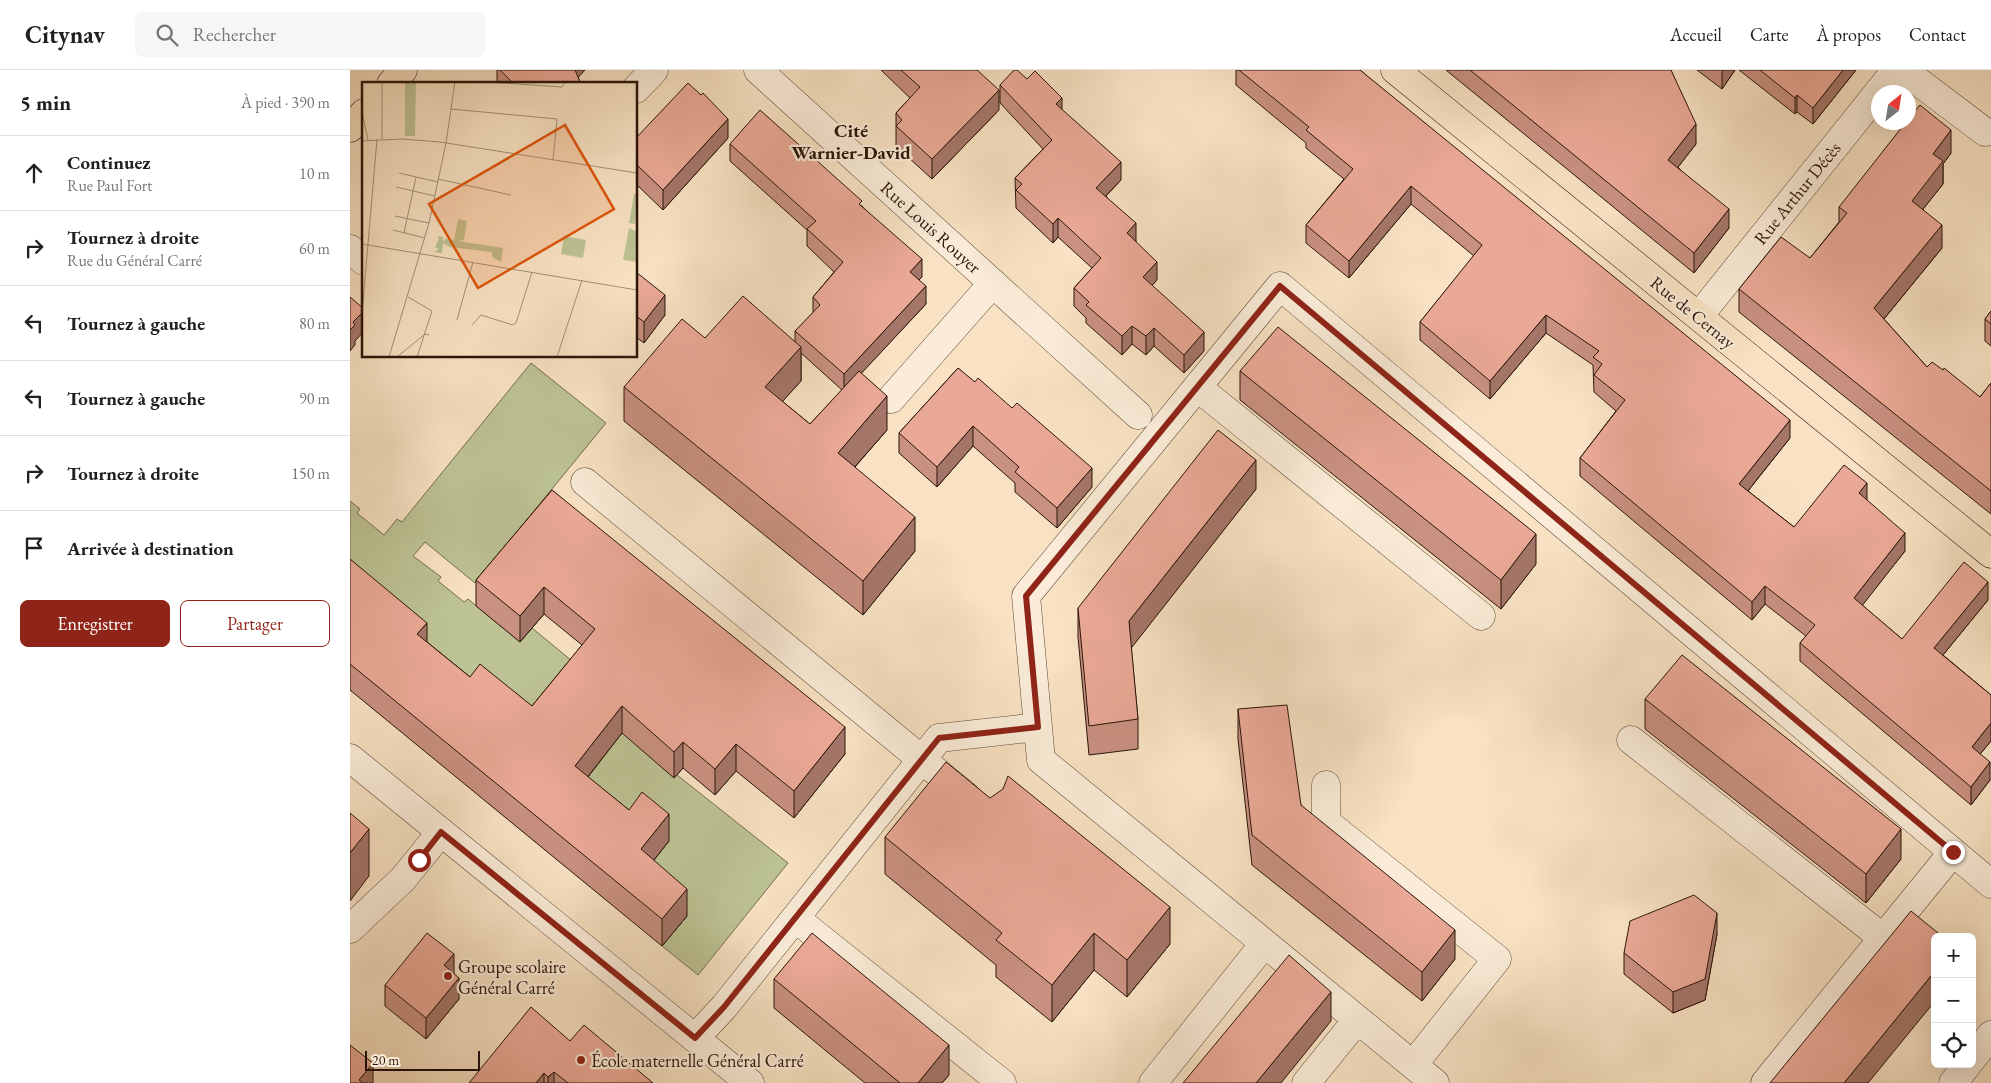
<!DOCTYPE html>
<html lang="fr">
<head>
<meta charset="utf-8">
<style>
  :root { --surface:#fff; --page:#f6f6f6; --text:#202124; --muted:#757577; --line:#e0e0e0; --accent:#8f2418 }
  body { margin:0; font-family:"EB Garamond",serif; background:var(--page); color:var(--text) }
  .controls { position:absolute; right:15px; bottom:15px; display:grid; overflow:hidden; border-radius:8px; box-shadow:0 5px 20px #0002 }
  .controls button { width:45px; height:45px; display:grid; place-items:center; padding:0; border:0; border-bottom:1px solid var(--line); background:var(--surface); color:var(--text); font:25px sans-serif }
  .compass { position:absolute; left:1521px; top:15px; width:45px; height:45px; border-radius:50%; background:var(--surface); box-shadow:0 5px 20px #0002; rotate:30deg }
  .scale { position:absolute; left:15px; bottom:12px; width:115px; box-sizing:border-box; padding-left:5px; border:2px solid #2b1408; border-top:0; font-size:14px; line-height:18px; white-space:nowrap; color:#2b1408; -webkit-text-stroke:4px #faecd8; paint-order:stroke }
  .stop { position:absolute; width:15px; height:15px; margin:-11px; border:4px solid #8f2418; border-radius:50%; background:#fff }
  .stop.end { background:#8f2418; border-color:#fff; box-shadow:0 1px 5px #0008 }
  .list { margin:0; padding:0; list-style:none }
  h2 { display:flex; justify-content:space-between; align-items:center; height:65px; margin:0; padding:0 20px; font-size:21px }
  h2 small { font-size:16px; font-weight:400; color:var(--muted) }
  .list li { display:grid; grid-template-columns:32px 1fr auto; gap:15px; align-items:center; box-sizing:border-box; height:75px; padding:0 20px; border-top:1px solid var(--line) }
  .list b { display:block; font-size:19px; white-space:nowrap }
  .list p { margin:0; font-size:16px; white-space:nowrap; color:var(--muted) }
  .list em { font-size:16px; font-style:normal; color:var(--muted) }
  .actions { display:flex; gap:10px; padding:15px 20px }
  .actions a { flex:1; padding:11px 0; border:1px solid var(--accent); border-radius:8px; text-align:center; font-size:18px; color:var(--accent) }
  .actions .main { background:var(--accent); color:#fff }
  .icon { flex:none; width:28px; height:28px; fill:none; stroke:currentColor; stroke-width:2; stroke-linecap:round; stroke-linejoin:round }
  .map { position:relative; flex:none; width:1641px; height:1013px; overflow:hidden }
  header { display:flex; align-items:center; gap:30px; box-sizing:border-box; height:70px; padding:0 25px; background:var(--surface); border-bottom:1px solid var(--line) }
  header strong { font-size:24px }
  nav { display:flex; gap:28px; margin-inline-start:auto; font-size:18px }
  .search { width:350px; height:45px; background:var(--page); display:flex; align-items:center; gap:12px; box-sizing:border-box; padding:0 18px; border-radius:8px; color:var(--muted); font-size:19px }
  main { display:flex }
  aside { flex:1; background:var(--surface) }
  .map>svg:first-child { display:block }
</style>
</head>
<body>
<header>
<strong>Citynav</strong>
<div class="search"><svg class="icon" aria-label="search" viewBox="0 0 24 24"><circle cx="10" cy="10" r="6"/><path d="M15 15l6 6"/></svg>Rechercher</div>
<nav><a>Accueil</a><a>Carte</a><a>À propos</a><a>Contact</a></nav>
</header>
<main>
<aside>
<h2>5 min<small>À pied · 390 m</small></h2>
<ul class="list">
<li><svg class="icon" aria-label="ahead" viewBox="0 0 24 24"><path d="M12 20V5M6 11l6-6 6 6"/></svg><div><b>Continuez</b><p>Rue Paul Fort</p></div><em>10 m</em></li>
<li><svg class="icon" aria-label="right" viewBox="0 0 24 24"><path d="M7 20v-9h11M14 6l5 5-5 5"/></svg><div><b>Tournez à droite</b><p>Rue du Général Carré</p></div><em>60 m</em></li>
<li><svg class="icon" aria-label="left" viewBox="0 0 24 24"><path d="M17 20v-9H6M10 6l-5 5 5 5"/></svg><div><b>Tournez à gauche</b></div><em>80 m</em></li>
<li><svg class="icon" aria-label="left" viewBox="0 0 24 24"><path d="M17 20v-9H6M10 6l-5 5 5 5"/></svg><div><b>Tournez à gauche</b></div><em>90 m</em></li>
<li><svg class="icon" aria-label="right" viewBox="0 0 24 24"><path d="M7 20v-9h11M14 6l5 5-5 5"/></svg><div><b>Tournez à droite</b></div><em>150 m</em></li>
<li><svg class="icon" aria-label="arrive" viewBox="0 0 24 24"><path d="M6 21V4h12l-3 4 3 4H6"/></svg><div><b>Arrivée à destination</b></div></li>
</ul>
<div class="actions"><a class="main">Enregistrer</a><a>Partager</a></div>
</aside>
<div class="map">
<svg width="1641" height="1013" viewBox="0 0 1641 1013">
  <rect width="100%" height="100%" fill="#f8e2c3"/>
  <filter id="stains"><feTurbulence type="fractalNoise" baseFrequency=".004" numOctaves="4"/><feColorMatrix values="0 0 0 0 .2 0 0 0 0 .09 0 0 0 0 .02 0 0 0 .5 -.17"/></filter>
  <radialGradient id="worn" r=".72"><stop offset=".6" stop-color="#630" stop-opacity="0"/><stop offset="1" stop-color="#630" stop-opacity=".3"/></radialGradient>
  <path fill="#bdc394" stroke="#746c4e" d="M 181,293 L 256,353 L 125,513 L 75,472 L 63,486 L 91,507 L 88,511 L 114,532 L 118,529 L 170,572 L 182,558 L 233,600 L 324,708 L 327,705 L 438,793 L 348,905 L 312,876 L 337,846 L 291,806 L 319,770 L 171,678 L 0,515 L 0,431 L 10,439 L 7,443 L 34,465 L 47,449 L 52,452 Z"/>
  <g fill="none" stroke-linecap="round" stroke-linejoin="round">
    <g stroke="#5e4837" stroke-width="29">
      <path id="minor" d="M 408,0 L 788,345
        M 1553,0 L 1635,62
        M 286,19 L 304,0
        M 0,179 L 14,191
        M 1349,246 L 1546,0
        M 847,317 L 1131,546
        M 541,329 L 643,213
        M 235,412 L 616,726
        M 1281,670 L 1533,868
        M 0,688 L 400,1013
        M 976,715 L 976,752 L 1147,889 L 1063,995
        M 445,848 L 652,1013
        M 0,859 L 53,809 L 91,762
        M 345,968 L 374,937 L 589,668 L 688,657
        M 1622,989 L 1641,965
        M 803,1013 L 914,874
        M 956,1013 L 1007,950
        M 1085,1013 L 691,690 L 676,526 L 930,216 L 1641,814
        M 1415,1013 L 1603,782
        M 1603,1013 L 1618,994"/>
    </g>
    <g stroke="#2b1408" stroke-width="29">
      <path id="major" d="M 1045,0 L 1641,484
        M 41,14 L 53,0
        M 0,58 L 14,43"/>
    </g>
    <use href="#minor" stroke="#faecd8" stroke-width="28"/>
    <use href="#major" stroke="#f8e2c3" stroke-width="28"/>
  </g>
  <path fill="#c99181" stroke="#2b1408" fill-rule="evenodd" d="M 147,0 L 235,0 L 228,7 L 231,14 L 147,14 Z
    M 531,0 L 627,0 L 649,40 L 582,109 L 546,76 L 546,43 L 560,28 Z
    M 886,0 L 1010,0 L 1440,368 L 1398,421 L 1444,457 L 1517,430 L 1555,481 L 1512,535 L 1552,569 L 1638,530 L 1593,585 L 1641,625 L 1641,671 L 1630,684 L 1640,710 L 1621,735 L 1450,591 L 1450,573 L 1456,566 L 1415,534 L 1402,550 L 1230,406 L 1230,388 L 1266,341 L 1244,322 L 1243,295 L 1196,263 L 1140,329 L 1070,270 L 1070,252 L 1124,186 L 1061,134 L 999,208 L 956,173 L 956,155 L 994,109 L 956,78 L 956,73 L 886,15 Z
    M 1096,0 L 1321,0 L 1346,74 L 1328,97 L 1379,158 L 1344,203 Z
    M 1347,0 L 1385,0 L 1372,19 Z
    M 1389,0 L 1506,0 L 1463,54 L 1447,42 L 1445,44 Z
    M 650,15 L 712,40 L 771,110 L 756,126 L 786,171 L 786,172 L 807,210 L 802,215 L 854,281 L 834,303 L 804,276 L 796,285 L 782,274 L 772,285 L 736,253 L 736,248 L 724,236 L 724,218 L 742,198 L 708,167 L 703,173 L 666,138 L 665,108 L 693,79 L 650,33 Z
    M 351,25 L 378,68 L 313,140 L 286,114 L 286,68 Z
    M 380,74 L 512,136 L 572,207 L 569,210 L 576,234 L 511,303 L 537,360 L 505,397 L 565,481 L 513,545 L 274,351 L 274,317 L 355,268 L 445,272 L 445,261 L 463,243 L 463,227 L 484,202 L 457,176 L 457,160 L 380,91 ZM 451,283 L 492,320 L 460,354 L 432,331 L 451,311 Z
    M 1601,83 L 1593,94 L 1593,114 L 1573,139 L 1592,178 L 1534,249 L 1577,297 L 1630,327 L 1641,313 L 1641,444 L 1389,242 L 1389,219 L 1460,188 L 1489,152 L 1489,137 Z
    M 286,202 L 315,245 L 294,273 L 286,267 Z
    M 1641,241 L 1641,276 L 1635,271 L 1635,249 Z
    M 608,298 L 742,417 L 707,458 L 665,422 L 665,413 L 623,376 L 587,417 L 549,383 L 549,363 Z
    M 890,301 L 1186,494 L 1151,539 L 890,330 Z
    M 906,419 L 781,577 L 788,649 L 788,679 L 739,685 L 728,567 L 728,538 Z
    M 202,420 L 495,684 L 444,748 L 386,701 L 365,725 L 333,698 L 324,708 L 272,663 L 238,707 L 279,740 L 319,771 L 304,790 L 337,846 L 312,876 L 0,620 L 0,489 L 77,572 L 120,607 L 182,636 L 232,575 L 194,544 L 170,572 L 126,536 L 126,510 Z
    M 1295,629 L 1551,789 L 1516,833 L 1295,659 Z
    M 888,639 L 951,735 L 1105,889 L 1072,931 L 902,795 L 888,669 Z
    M 535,767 L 820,874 L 777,927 L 744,900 L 702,952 L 646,907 L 646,895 L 535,804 Z
    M 1367,864 L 1355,930 L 1323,943 L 1274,904 L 1274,883 Z
    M 104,903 L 109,929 L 76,969 L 35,936 L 35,915 Z
    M 424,909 L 599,1005 L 592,1013 L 515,1013 L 424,938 Z
    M 220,971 L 303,1013 L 119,1013 Z"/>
  <path fill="#a47669" stroke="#2b1408" d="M 222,0 L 235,0 L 222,14 Z
    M 1373,0 L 1385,0 L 1372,19 L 1372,2 Z
    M 1493,0 L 1506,0 L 1463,54 L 1463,38 Z
    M 649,20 L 649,40 L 582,109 L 582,89 Z
    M 1447,25 L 1447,42 L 1445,44 L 1445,28 Z
    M 712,28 L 712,46 L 706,34 Z
    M 378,49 L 378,68 L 313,140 L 313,120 Z
    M 1346,54 L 1346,74 L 1318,110 L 1318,90 Z
    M 1601,60 L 1601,83 L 1593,94 L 1593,114 L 1562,153 L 1562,131 L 1583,84 Z
    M 771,92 L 771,110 L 746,136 L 746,118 Z
    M 1061,116 L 1061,134 L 999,208 L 999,191 Z
    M 1379,139 L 1379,158 L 1344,203 L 1344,183 Z
    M 708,148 L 708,167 L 703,173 L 703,154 Z
    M 786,153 L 786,171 L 777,182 L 777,163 Z
    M 1592,155 L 1592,178 L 1524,261 L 1524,238 Z
    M 572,189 L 572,207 L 560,219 L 560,202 Z
    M 807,192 L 807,210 L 793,226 L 793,207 Z
    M 576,216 L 576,234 L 494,322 L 494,304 Z
    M 315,225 L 315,245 L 294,273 L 294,252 Z
    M 14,241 L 14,261 L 5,271 L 5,275 L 0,281 L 0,260 L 3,252 Z
    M 1196,245 L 1196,263 L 1140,329 L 1140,311 Z
    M 782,256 L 782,274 L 772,285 L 772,266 Z
    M 804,258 L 804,276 L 796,285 L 796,266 Z
    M 854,262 L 854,281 L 834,303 L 834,285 Z
    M 451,277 L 451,311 L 415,351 L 415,317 Z
    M 537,326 L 537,360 L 488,416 L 488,383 Z
    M 1440,350 L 1440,368 L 1389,432 L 1389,414 Z
    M 623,356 L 623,376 L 587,417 L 587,397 Z
    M 906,390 L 906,419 L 779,581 L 779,551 Z
    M 742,398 L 742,417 L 707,458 L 707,438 Z
    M 1517,413 L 1517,431 L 1509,423 Z
    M 565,447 L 565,481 L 513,545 L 513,511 Z
    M 1555,463 L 1555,481 L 1504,546 L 1504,528 Z
    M 1186,464 L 1186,494 L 1151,539 L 1151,510 Z
    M 1638,512 L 1638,530 L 1584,596 L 1584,578 Z
    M 1415,516 L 1415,534 L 1402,550 L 1402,532 Z
    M 194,517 L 194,544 L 170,572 L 170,546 Z
    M 77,553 L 77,579 L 67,564 Z
    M 272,636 L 272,663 L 225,723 L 225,696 Z
    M 1641,653 L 1641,671 L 1622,694 L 1622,677 Z
    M 495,657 L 495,684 L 444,748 L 444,721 Z
    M 333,672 L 333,698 L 324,708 L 324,682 Z
    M 386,674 L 386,701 L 365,725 L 365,699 Z
    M 1640,692 L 1640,710 L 1621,735 L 1621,717 Z
    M 319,744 L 319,771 L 291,806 L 291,779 Z
    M 19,759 L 19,806 L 0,831 L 0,783 Z
    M 1551,759 L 1551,789 L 1516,833 L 1516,804 Z
    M 337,819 L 337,846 L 312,876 L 312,849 Z
    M 820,837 L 820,874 L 777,927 L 777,890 Z
    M 1367,843 L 1367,864 L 1355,930 L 1323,943 L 1323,922 Z
    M 1105,860 L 1105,889 L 1072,931 L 1072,902 Z
    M 744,863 L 744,900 L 702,952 L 702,915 Z
    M 104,884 L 104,905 L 94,895 Z
    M 1585,901 L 1585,931 L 1518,1013 L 1494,1013 Z
    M 109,908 L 109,929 L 76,969 L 76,948 Z
    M 981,922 L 981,951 L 931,1013 L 906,1013 Z
    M 599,975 L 599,1005 L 592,1013 L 568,1013 Z
    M 23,993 L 23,1013 L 9,1013 L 9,1010 Z
    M 204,1002 L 204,1013 L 198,1013 L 198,1007 Z
    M 194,1003 L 194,1013 L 186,1013 Z"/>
  <path fill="#eaa996" stroke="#2b1408" d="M 150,0 L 225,0 L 231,14 L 164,14 Z
    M 551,0 L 627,0 L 649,20 L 582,89 L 546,56 L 552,50 L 546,43 L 570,17 Z
    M 664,0 L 667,0 L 677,9 L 685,1 L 712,28 L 706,34 L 771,92 L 746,118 L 786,153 L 777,163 L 807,192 L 793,207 L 854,262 L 834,285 L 804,258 L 796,266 L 782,256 L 772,266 L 736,235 L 739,232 L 724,218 L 751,188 L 708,148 L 703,154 L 666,120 L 672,114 L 665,108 L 702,70 L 650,15 Z
    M 889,0 L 1010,0 L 1440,350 L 1389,414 L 1444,457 L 1494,395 L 1517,413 L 1509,423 L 1555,463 L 1504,528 L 1552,569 L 1614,492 L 1638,512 L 1584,578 L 1641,625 L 1641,653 L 1622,677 L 1640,692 L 1621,717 L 1450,573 L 1465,555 L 1415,516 L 1402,532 L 1230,388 L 1275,330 L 1244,305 L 1252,294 L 1243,287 L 1249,281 L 1196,245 L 1140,311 L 1070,252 L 1132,175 L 1061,116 L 999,191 L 956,155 L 1003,99 L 956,60 L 959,57 Z
    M 1120,0 L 1321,0 L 1346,54 L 1318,90 L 1379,139 L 1344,183 Z
    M 1410,0 L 1493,0 L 1463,38 L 1447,25 L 1445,28 Z
    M 338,13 L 351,25 L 353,23 L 378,49 L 313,120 L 286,94 L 286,68 Z
    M 1570,35 L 1601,60 L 1583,84 L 1593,91 L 1562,131 L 1592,155 L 1524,238 L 1577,297 L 1582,292 L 1593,300 L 1594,298 L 1630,327 L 1641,313 L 1641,421 L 1389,219 L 1431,167 L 1460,188 L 1497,143 L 1489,137 L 1556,52 L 1558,52 L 1558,49 Z
    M 410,40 L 512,131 L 509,134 L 572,189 L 560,202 L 576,216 L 494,304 L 445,261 L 470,235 L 463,227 L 493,192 L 457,159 L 466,151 L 380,74 Z
    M 286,202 L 315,225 L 294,252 L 286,246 Z
    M 393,226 L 451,277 L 415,317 L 460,354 L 509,301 L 537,326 L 488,383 L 565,447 L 513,511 L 274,317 L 332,249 L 355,268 Z
    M 0,227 L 14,239 L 14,241 L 3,252 L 5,255 L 0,260 Z
    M 1641,241 L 1641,254 L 1635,249 Z
    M 928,257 L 1186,464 L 1151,510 L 890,301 Z
    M 608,298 L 625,312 L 628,308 L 662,338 L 667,333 L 742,398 L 707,438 L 665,402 L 669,397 L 623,356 L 587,397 L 549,363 Z
    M 868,360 L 906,390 L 779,551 L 788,649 L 739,656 L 728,538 Z
    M 202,420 L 495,657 L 444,721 L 386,674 L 365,699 L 333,672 L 324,682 L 272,636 L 225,696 L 279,740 L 292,722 L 319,744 L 291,779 L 337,819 L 312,849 L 0,594 L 0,489 L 77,553 L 67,564 L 120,607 L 130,594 L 182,636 L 245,559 L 194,517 L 170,546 L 126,510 Z
    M 1332,585 L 1551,759 L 1516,804 L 1295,629 Z
    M 937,635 L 951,735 L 1105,860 L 1072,902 L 902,765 L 888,639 Z
    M 596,692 L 640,728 L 653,719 L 658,706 L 820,837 L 777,890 L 744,863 L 702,915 L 646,870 L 652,863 L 535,767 Z
    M 0,743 L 19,759 L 0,783 Z
    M 1344,825 L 1367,843 L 1355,909 L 1323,922 L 1274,883 L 1280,851 Z
    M 1561,841 L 1593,867 L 1585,867 L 1585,901 L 1494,1013 L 1420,1013 Z
    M 77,863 L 104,884 L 94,895 L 109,908 L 76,948 L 35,915 Z
    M 462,863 L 599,975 L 568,1013 L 550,1013 L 424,909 Z
    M 939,885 L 981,922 L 906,1013 L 833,1013 Z
    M 181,937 L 220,971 L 234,955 L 303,1013 L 218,1013 L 204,1002 L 198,1007 L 194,1003 L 186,1013 L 119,1013 Z
    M 0,975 L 23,993 L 9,1010 L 13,1013 L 0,1013 Z"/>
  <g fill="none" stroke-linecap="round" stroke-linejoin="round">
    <path stroke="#8f2418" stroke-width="6" d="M 69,790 L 91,762 L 345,968 L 374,937 L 589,668 L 688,657 L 676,526 L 930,216 L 1603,782"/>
  </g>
  <g fill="#8f2418" stroke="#faecd8" stroke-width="2">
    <circle cx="98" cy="906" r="5"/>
    <circle cx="231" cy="990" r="5"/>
  </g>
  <g text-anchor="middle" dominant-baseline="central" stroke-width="4.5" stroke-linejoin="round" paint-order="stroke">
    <g font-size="18" fill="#2b1408" stroke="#faecd8">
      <text transform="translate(1447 123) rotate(-51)">Rue Arthur Décès</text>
      <text transform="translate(581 157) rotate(42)">Rue Louis Rouyer</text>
      <text transform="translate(1343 242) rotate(39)">Rue de Cernay</text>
    </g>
    <g font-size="18" fill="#2b1408" stroke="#faecd8" text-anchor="start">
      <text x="108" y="896">Groupe scolaire<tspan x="108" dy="21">Général Carré</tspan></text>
      <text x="241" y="990">École maternelle Général Carré</text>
    </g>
    <g font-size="19" font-weight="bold" fill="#2b1408" stroke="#faecd8">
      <text x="501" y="60">Cité<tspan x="501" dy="22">Warnier-David</tspan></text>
    </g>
  </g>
  <g transform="translate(12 12)">
    <rect width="275" height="275" fill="#f8e2c3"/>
    <path d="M 43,0 L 54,0 L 53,54 L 43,54 Z" fill="#bdc394"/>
    <path d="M 272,112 L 275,112 L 273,142 L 267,141 ZM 96,137 L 105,139 L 102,158 L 96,159 L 141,166 L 139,180 L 130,175 L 130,170 L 88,165 L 81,161 L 80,171 L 72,170 L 77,167 L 73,165 L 77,157 L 75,154 L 81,155 L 81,160 L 83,157 L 92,158 ZM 267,146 L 275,150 L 275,180 L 261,178 ZM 202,154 L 224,158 L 221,176 L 199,172 Z" fill="#bdc394"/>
    <path fill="none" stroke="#a69078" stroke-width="1" d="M 20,0 L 20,57M 126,0 L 200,5 L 203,0M 89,27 L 195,37 L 191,78M 0,30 L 6,58M 0,59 L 40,57 L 78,60 L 275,91M 37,91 L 76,100M 76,97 L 149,113M 34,105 L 73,114M 33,134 L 67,141M 31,148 L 63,156M 42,151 L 54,95M 0,162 L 275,208M 46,215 L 70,229 L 55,275M 0,232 L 15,57M 95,238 L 111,180M 110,243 L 119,233 L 151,243 L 154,241 L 170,190M 27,275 L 67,141 L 84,61 L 93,0M 35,275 L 63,252 L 67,253M 195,275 L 220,198"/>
    <path fill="#df560c" fill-opacity="0.15" stroke="#df560c" stroke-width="2.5" d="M 203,43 L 252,127 L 116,206 L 67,122 Z"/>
    <rect width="275" height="275" fill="none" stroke="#2b1408" stroke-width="2.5"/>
  </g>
  <rect width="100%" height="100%" filter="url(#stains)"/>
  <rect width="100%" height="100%" fill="url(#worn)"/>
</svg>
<div class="controls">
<button>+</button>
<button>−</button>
<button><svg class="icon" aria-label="locate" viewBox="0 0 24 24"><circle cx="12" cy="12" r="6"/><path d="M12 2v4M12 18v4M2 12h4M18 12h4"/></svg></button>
</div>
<svg class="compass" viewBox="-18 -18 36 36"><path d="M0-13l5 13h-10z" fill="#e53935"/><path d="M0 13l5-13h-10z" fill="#757577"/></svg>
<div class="scale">20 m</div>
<div class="stop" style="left:69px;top:790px"></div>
<div class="stop end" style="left:1603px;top:782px"></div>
</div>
</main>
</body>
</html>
